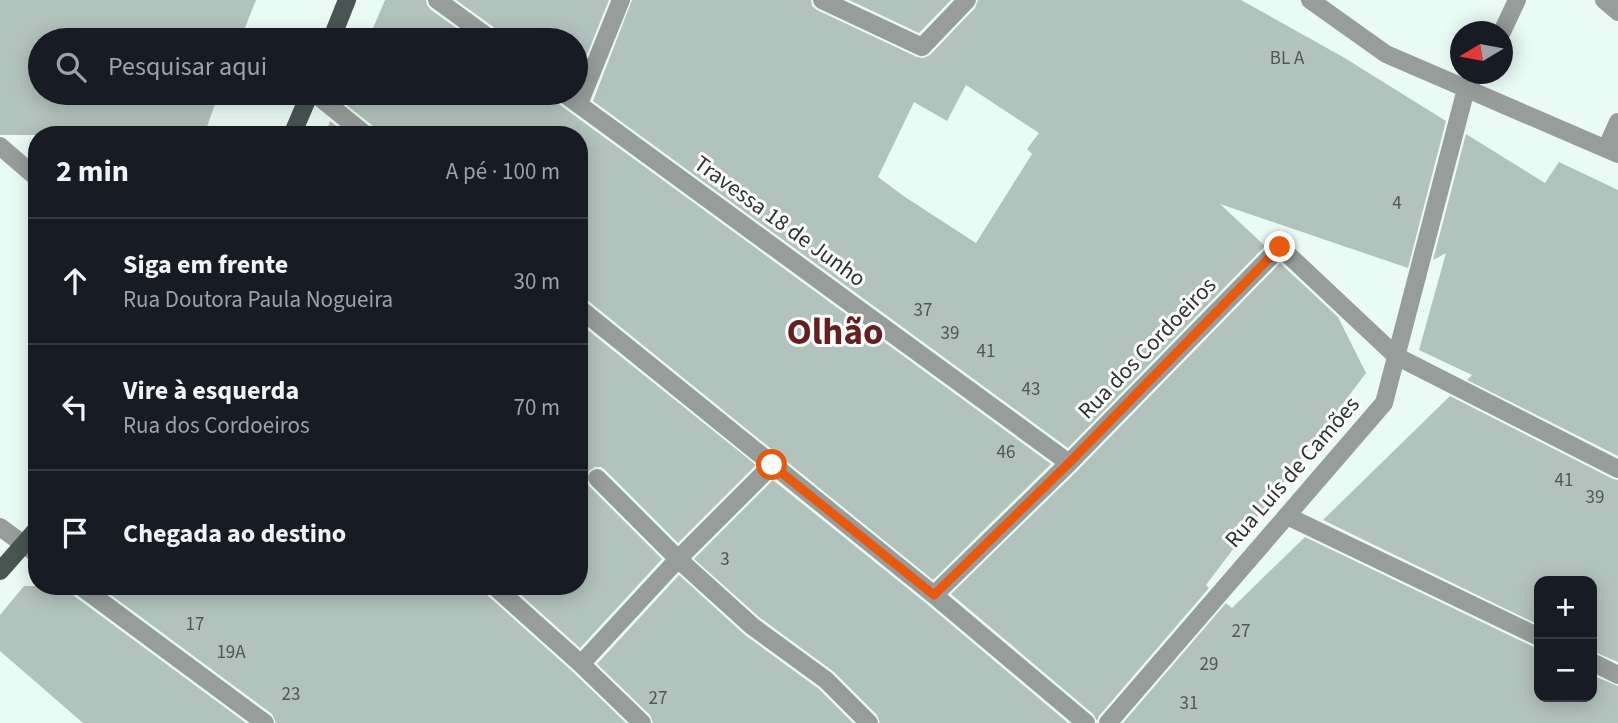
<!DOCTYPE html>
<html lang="pt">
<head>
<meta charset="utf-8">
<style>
  :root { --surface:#171b24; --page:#242831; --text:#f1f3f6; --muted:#9ea1a6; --line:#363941 }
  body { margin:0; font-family:"Source Sans 3",sans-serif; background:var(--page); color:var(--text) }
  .controls { position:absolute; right:21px; bottom:21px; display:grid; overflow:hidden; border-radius:14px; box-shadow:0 4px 18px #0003 }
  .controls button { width:63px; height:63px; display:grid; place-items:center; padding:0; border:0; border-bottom:2px solid var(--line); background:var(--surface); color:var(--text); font:35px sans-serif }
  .compass { position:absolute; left:1450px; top:21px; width:63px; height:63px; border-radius:50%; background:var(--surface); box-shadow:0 4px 18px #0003; rotate:260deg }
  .stop { position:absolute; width:21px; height:21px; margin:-16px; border:5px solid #ea580c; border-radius:50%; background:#fff }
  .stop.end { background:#ea580c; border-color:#fff; box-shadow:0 2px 7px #0008 }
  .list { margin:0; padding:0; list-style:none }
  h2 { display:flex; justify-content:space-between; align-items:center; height:91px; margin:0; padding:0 28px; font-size:30px }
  h2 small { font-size:23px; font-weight:400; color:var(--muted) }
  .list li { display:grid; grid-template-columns:46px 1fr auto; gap:21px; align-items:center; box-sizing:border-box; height:126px; padding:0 28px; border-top:2px solid var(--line) }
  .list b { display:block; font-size:26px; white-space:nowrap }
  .list p { margin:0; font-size:23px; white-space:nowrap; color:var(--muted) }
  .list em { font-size:23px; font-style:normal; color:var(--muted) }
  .icon { flex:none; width:38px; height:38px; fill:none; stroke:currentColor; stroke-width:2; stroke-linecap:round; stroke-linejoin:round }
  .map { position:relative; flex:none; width:1618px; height:723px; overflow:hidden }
  .search { position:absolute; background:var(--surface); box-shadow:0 4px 18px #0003; left:28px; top:28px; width:560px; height:77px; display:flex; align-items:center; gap:18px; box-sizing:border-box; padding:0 24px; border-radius:38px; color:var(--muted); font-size:26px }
  .panel { position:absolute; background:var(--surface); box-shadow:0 4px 18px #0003; left:28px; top:126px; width:560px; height:469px; border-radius:28px }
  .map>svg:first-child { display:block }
</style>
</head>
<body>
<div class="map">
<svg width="1618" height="723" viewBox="0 0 1618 723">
  <rect width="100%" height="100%" fill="#eafbf5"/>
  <path fill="#b2c2bd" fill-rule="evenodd" d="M 0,0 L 256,0 L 240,40 L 40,40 L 40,93 L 219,93 L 204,135 L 0,135 Z
    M 385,0 L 426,0 L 427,5 L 430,9 L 473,40 L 368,40 Z
    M 456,0 L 609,0 L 576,82 L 576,40 L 503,40 L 502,35 L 499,31 Z
    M 632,0 L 811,0 L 812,6 L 817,10 L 917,57 L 923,58 L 930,55 L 975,8 L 978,0 L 1241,0 L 1343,57 L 1446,121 L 1408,268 L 1220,204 L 1265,246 L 1068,448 L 593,101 ZM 966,85 L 1039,133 L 1027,149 L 1032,154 L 976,243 L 905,197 L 878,177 L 914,102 L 947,121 Z
    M 849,0 L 951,0 L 919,33 Z
    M 342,93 L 552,93 L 553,98 L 556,102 L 1051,464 L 933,580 L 586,299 L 579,297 L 579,135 L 377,135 L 373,126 L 339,99 Z
    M 330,121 L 348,135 L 325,135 Z
    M 1466,134 L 1545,183 L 1559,162 L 1618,190 L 1618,456 L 1467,380 L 1472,375 L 1419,350 L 1446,253 L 1433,260 Z
    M 1280,263 L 1338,317 L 1366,373 L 1206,585 L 1209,588 L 1099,716 L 1097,721 L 1093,714 L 951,594 L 1077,471 Z
    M 579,323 L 756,465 L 678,543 L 605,470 L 601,467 L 595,467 L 589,471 L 586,480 L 589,486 L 662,559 L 580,648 L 511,586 L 579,586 Z
    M 1450,396 L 1613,479 L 1618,480 L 1618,662 L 1592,651 L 1592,581 L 1539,581 L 1539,625 L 1323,520 Z
    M 773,480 L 927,604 L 1068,723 L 880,723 L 877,715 L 834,672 L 759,617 L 694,559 Z
    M 1305,537 L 1534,647 L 1539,648 L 1539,697 L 1592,697 L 1592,675 L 1618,686 L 1618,723 L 1123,723 L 1226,603 L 1232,608 Z
    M 679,575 L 745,635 L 819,689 L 853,723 L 653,723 L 650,715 L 597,664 Z
    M 24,586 L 69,586 L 73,595 L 246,723 L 83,723 L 0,651 L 0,615 Z
    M 99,586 L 483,586 L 486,594 L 573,672 L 626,723 L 276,723 L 272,714 Z"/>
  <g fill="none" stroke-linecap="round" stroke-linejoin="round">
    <path stroke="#969d9b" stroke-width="18" d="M 437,0 L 492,40
      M 822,0 L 922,47 L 967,0
      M 1310,0 L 1386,54 L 1618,154
      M 1604,0 L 1618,12
      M 1502,32 L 1517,0
      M 314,93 L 366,135
      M 563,93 L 1069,463
      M 579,104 L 621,0
      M 0,146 L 37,178
      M 1606,149 L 1618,122
      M 579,308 L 934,595 L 1086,723
      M 597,478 L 678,559 L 752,626 L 826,680 L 869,723
      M 1287,516 L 1539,637
      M 0,527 L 37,554
      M 80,586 L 265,723
      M 494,586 L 581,664 L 642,723
      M 934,595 L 1069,463 L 1280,247 L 1396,356 L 1618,469
      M 1592,662 L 1618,675
      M 581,664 L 678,559 L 772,465
      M 1108,723 L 1384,403 L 1466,89 L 1476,74"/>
    <path stroke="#495552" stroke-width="18" d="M 331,40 L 347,0
      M 292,135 L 310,93
      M 0,571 L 37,529"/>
  </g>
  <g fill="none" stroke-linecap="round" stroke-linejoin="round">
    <path stroke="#ea580c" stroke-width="9" d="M 772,465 L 934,595 L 1069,463 L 1280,247"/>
  </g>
  <g text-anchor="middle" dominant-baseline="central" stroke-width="6" stroke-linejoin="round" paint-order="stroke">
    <g font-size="19" fill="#4f5855">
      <text x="1287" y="58">BL A</text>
      <text x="1397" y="203">4</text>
      <text x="923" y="310">37</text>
      <text x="950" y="333">39</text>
      <text x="986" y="351">41</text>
      <text x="1031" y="389">43</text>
      <text x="1006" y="452">46</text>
      <text x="1564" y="480">41</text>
      <text x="1595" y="497">39</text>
      <text x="725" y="559">3</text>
      <text x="195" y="624">17</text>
      <text x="1241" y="631">27</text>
      <text x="231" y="652">19A</text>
      <text x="1209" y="664">29</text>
      <text x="291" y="694">23</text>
      <text x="658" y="698">27</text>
      <text x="1189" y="703">31</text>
    </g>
    <g font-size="23" fill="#2e3432" stroke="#fff">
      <text transform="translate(780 221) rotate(36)">Travessa 18 de Junho</text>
      <text transform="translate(1147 348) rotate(-46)">Rua dos Cordoeiros</text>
      <text transform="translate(1292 472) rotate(-49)">Rua Luís de Camões</text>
    </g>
    <g font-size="37" font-weight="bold" fill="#641f1e" stroke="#fff">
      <text x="835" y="332">Olhão</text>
    </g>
  </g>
</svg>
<div class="controls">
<button>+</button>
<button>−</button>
</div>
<svg class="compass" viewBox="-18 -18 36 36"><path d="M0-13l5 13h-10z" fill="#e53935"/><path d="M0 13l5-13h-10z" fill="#9ea1a6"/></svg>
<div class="stop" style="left:772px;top:465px"></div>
<div class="stop end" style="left:1280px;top:247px"></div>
<div class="search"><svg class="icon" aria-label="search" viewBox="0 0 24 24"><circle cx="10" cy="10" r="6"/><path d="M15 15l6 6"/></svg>Pesquisar aqui</div>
<section class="panel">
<h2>2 min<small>A pé · 100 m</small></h2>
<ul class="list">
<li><svg class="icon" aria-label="ahead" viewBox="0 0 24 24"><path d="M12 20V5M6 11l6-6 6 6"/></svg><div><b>Siga em frente</b><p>Rua Doutora Paula Nogueira</p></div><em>30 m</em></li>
<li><svg class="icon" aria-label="left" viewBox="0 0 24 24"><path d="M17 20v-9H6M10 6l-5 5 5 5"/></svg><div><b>Vire à esquerda</b><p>Rua dos Cordoeiros</p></div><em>70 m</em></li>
<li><svg class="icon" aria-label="arrive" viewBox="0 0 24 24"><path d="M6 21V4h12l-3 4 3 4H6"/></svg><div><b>Chegada ao destino</b></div></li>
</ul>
</section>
</div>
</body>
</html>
